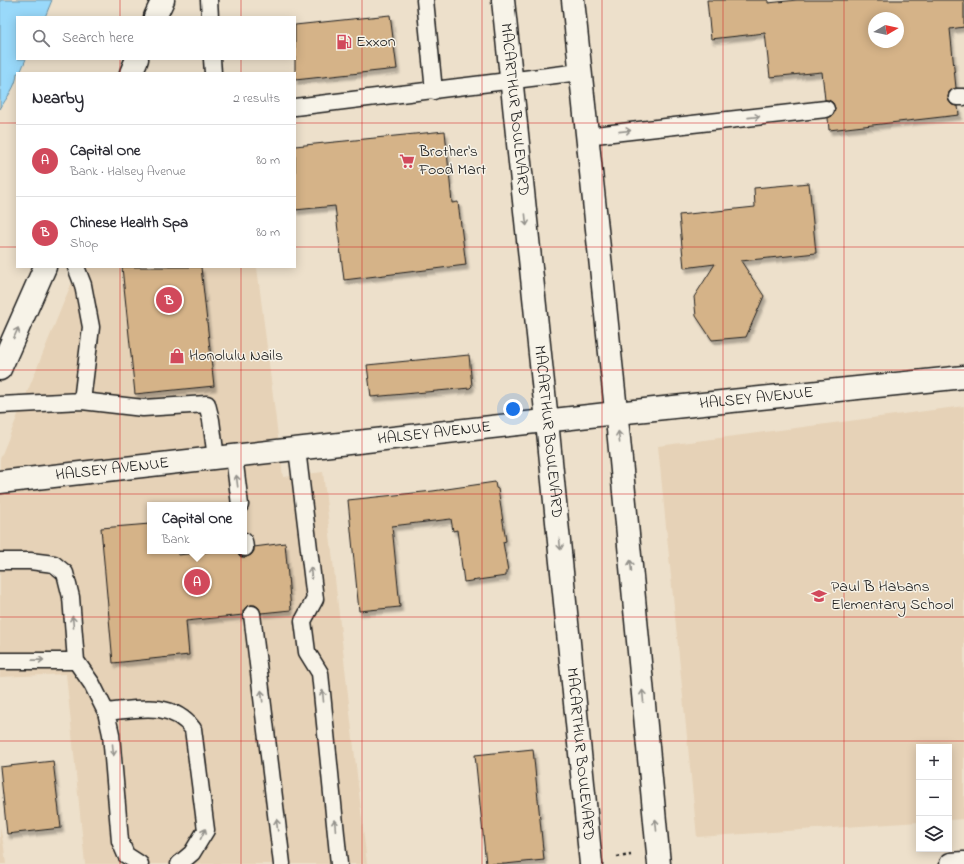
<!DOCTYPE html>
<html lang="en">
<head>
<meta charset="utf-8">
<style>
  :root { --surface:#fff; --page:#f7f7f7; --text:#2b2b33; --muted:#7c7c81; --line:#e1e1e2; --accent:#d1495b }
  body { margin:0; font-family:"Indie Flower",sans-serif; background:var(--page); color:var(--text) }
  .controls { position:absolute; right:12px; bottom:12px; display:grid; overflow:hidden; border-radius:0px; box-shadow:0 2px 10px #0003 }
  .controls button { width:36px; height:36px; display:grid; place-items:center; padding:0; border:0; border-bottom:1px solid var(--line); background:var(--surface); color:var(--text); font:20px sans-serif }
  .compass { position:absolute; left:868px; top:12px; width:36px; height:36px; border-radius:50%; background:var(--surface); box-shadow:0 2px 10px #0003; rotate:81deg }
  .you { position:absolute; left:513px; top:409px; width:14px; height:14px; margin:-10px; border:3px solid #fff; border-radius:50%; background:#1a73e8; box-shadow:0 0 0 6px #1a73e833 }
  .badge { display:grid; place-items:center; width:26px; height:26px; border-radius:50%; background:var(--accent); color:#fff; font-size:13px; font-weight:700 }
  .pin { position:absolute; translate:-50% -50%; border:2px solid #fff; box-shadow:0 1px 4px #0006 }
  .popup { position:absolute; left:147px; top:502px; width:100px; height:52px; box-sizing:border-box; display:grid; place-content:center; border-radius:0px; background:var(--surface); filter:drop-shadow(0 1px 3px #0005); font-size:13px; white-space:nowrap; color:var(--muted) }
  .popup b { font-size:15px; color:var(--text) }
  .popup::after { content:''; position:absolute; left:50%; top:100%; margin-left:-8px; border:8px solid transparent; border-top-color:var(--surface) }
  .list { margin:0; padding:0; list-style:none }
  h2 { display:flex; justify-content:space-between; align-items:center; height:52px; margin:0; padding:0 16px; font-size:17px }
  h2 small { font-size:13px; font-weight:400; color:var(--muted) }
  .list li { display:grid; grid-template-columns:26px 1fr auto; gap:12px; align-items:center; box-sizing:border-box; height:72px; padding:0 16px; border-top:1px solid var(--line) }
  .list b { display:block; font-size:15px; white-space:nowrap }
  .list p { margin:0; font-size:13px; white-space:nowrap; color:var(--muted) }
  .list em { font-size:13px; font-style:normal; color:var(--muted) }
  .icon { flex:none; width:22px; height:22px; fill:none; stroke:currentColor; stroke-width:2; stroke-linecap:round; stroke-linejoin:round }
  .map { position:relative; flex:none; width:964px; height:864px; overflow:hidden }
  .search { position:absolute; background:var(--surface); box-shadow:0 2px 10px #0003; left:16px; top:16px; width:280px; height:44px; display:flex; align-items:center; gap:10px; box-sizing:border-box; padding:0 14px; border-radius:0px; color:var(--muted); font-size:15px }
  .panel { position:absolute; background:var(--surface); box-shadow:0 2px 10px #0003; left:16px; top:72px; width:280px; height:196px; border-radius:0px }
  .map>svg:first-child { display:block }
</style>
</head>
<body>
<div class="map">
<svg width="964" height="864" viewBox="0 0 964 864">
  <defs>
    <filter id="shadow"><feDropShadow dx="2.5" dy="4.5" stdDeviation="1" flood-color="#0004"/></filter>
  </defs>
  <rect width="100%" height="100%" fill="#ede0cb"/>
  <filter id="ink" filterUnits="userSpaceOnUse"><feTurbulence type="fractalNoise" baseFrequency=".025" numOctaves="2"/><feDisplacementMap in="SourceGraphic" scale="8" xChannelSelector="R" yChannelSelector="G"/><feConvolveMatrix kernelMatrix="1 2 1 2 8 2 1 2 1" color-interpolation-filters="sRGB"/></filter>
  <g filter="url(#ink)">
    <path fill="#e6d2b7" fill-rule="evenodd" d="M 78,267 L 257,267 L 283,477 L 323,472 L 367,864 L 85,864 L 66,674 L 0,677 L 0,459 ZM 150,505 L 244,505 L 244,551 L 150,551 Z
      M 964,406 L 964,819 L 949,820 L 949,747 L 919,747 L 919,822 L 697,837 L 658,446 Z
      M 0,827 L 4,847 L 6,864 L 0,864 Z"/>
    <path fill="#99d9fa" stroke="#678da1" d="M 0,0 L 52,0 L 45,17 L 17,17 L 17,59 L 26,59 L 20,73 L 17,73 C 17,86 6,98 0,109 Z"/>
    <path fill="#d5b388" stroke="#1c1c1c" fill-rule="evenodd" filter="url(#shadow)" d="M 707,0 L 768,0 L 768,3 L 797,0 L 964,0 L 964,27 L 950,29 L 956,88 L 949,92 L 948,97 L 949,101 L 952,105 L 958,106 L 959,115 L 829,130 L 828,118 L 832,116 L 834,113 L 835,108 L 833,103 L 829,100 L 825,100 L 822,72 L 770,77 L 765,33 L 711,39 ZM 874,18 L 898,18 L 898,42 L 874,42 Z
      M 390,15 L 397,69 L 295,80 L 295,25 Z
      M 445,131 L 452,203 L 458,202 L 466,265 L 344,280 L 335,206 L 295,210 L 295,146 Z
      M 809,183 L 816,253 L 741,261 L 764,296 L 746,337 L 712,340 L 696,316 L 694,297 L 715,264 L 684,268 L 679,215 L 755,207 L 754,188 Z
      M 122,267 L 201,267 L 214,386 L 135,394 Z
      M 469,355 L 472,386 L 470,388 L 371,397 L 367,365 Z
      M 495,482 L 496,488 L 498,489 L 506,541 L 503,542 L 508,571 L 506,571 L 506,576 L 464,582 L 457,530 L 453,531 L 451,519 L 392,526 L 400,607 L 359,611 L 348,500 L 433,491 Z
      M 150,524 L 150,551 L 178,551 L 178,555 L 215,551 L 236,551 L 241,557 L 246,557 L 251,555 L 254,551 L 254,547 L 285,543 L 291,610 L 261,613 L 259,608 L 255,605 L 251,605 L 246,607 L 243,611 L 243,615 L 186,621 L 189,655 L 113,663 L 101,528 Z
      M 533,749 L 544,860 L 505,864 L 486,864 L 475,755 Z
      M 53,761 L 61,828 L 7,834 L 0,767 Z"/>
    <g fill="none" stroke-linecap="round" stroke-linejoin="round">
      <g stroke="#1c1c1c" stroke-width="19">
        <path id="service" d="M 209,0 L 210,17
          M 425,0 L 434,91
          M 212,59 L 213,73
          M 957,97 L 964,97
          M 295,107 L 580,72
          M 586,136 L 826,109
          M 82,401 L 143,408 L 207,404 L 211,420 L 216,458
          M 0,405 L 82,401 L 91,327 L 83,285 L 76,267
          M 297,449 L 315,599 L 303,621 L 307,652 L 320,673 L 339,864
          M 234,456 L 240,505
          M 244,541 L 245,548
          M 0,561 L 30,561 L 54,564 L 65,573 L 71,597 L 76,661 L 92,684 L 106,712 L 111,734 L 120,841 L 126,855 L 140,864
          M 252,614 L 282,864
          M 0,661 L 76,661
          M 106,712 C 138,709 171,700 193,729 L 206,830 L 192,853 L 179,864"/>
      </g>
      <g stroke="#1c1c1c" stroke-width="25">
        <g id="minor">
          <path id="s1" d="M 0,482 L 616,413 L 964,377"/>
          <path d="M 951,864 L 964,863"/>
        </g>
      </g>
      <g stroke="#1c1c1c" stroke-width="25">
        <g id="tertiary">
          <path id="s2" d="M 503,0 L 547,421 L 591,864"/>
          <path d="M 573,0 L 619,439 L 659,864"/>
        </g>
      </g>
      <g stroke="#1c1c1c" stroke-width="25">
        <path id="primary" d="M 155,17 L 163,0
          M 131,73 L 137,59
          M 0,369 L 45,267"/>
      </g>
      <path stroke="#1c1c1c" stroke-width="2.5" stroke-dasharray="3 3" stroke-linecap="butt" d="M 617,857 L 631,855"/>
      <use href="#service" stroke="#f7f3e8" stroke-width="16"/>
      <use href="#minor" stroke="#f7f3e8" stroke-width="22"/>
      <use href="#tertiary" stroke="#f7f3e8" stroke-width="22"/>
      <use href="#primary" stroke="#f7f3e8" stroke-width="22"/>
    </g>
    <defs><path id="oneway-shaft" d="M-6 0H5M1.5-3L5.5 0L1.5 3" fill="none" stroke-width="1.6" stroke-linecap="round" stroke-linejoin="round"/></defs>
    <g stroke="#94928c">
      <use href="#oneway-shaft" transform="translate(754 117) rotate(-6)"/>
      <use href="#oneway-shaft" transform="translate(625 131) rotate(-6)"/>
      <use href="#oneway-shaft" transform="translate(526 220) rotate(84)"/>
      <use href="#oneway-shaft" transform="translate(16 333) rotate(-66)"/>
      <use href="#oneway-shaft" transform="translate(619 437) rotate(-96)"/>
      <use href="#oneway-shaft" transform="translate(237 481) rotate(-97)"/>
      <use href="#oneway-shaft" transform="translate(560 544) rotate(84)"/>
      <use href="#oneway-shaft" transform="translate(631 566) rotate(-95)"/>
      <use href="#oneway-shaft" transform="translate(311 573) rotate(-97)"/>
      <use href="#oneway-shaft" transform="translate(73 622) rotate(-95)"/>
      <use href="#oneway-shaft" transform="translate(38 660) rotate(-1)"/>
      <use href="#oneway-shaft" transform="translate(262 696) rotate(-97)"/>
      <use href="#oneway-shaft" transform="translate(323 696) rotate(-95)"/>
      <use href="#oneway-shaft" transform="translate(643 696) rotate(-95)"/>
      <use href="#oneway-shaft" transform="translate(113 750) rotate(85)"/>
      <use href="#oneway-shaft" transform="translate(277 825) rotate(-97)"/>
      <use href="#oneway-shaft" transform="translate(335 825) rotate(-95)"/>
      <use href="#oneway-shaft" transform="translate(656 825) rotate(-95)"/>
      <use href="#oneway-shaft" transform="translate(203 834) rotate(-64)"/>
    </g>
  </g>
  <path fill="none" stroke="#d62828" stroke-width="1" stroke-opacity="0.55" d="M 120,0 L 120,17M 241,0 L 241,17M 362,0 L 362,864M 482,0 L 482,864M 602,0 L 602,864M 723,0 L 723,864M 844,0 L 844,864M 120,59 L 120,73M 241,59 L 241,73M 0,123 L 17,123M 295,123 L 964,123M 0,247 L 17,247M 295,247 L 964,247M 120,267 L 120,864M 241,267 L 241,864M 0,370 L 964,370M 0,494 L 964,494M 0,617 L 964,617M 0,741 L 964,741"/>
  <defs>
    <g id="fuel-bare" transform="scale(1.2)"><path d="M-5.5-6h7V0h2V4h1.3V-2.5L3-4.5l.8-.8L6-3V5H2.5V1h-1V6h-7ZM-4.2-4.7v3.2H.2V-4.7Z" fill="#d1495b" stroke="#f7f3e8" stroke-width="2.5" paint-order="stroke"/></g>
    <g id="supermarket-bare" transform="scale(1.2)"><path d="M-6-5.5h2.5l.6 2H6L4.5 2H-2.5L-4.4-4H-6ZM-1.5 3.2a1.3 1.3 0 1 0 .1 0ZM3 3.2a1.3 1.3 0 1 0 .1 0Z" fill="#d1495b" stroke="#f7f3e8" stroke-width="2.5" paint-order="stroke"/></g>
    <g id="shop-bare" transform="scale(1.2)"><path d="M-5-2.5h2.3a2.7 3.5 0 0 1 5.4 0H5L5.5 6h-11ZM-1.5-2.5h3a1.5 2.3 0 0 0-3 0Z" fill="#d1495b" stroke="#f7f3e8" stroke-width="2.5" paint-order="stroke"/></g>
    <g id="school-bare" transform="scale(1.2)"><path d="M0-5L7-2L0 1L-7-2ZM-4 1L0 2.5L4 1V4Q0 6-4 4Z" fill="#d1495b" stroke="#f7f3e8" stroke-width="2.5" paint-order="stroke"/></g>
  </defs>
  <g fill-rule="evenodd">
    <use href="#fuel-bare" x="344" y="42"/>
    <use href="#supermarket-bare" x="407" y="161"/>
    <use href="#shop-bare" x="177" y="356"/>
    <use href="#school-bare" x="819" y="596"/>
  </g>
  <g text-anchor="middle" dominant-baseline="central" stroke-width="3" stroke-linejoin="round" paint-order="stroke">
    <g font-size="16" fill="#1c1c1c" stroke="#f7f3e8" text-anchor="start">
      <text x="356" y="42">Exxon</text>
      <text x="419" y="152">Brother's<tspan x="419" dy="18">Food Mart</tspan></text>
      <text x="189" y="356">Honolulu Nails</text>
      <text x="831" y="587">Paul B Habans<tspan x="831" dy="18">Elementary School</tspan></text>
    </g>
    <g font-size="16" fill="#1c1c1c" stroke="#f7f3e8">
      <text stroke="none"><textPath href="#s2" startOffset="110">MACARTHUR BOULEVARD</textPath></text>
      <text stroke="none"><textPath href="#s1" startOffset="761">HALSEY AVENUE</textPath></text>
      <text stroke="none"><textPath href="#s2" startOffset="434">MACARTHUR BOULEVARD</textPath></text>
      <text stroke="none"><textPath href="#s1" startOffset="437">HALSEY AVENUE</textPath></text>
      <text stroke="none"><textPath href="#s1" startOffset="113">HALSEY AVENUE</textPath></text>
      <text stroke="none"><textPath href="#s2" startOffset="758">MACARTHUR BOULEVARD</textPath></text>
    </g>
  </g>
</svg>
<div class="controls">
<button>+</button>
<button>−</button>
<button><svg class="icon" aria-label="layers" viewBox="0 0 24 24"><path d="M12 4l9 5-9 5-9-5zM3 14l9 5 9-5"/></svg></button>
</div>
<svg class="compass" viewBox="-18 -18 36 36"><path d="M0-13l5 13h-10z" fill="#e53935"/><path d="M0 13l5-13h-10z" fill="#7c7c81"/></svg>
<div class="you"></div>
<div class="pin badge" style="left:197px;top:582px">A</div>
<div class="popup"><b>Capital One</b>Bank</div>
<div class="pin badge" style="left:169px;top:300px">B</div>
<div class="search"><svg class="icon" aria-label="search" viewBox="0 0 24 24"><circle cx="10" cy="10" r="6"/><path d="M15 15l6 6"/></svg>Search here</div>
<section class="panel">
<h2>Nearby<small>2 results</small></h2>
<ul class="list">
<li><span class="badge">A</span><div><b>Capital One</b><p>Bank · Halsey Avenue</p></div><em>80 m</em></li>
<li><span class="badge">B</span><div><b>Chinese Health Spa</b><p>Shop</p></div><em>80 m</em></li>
</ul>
</section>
</div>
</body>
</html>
